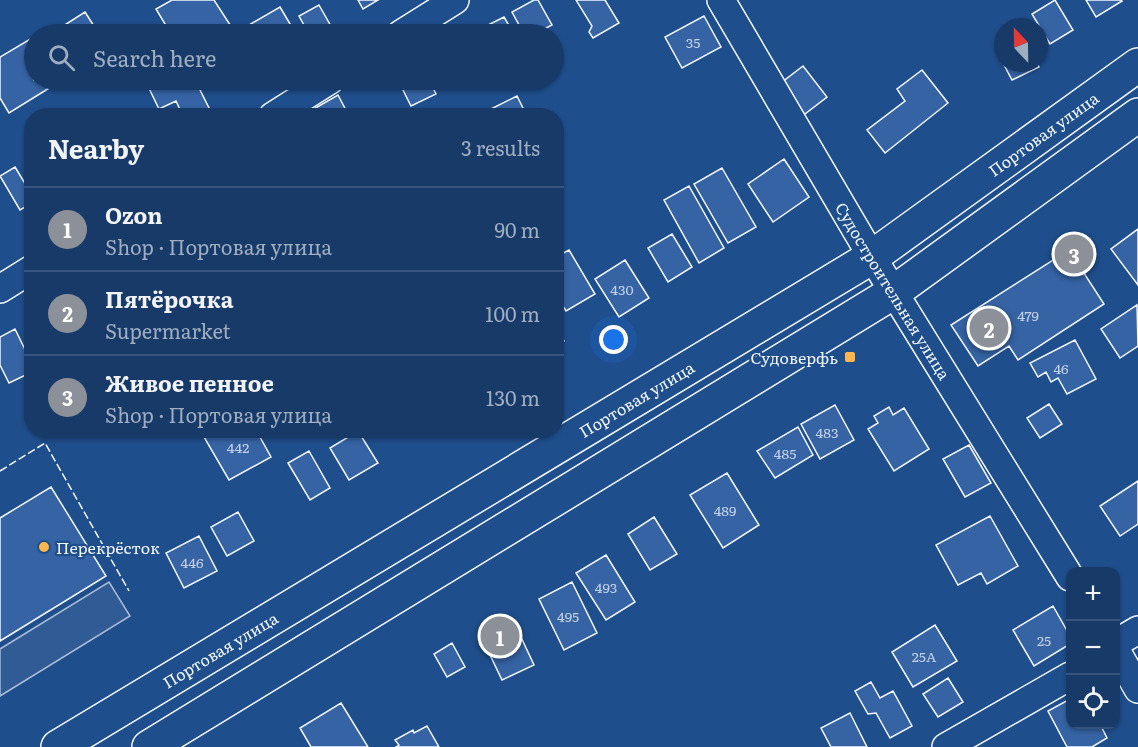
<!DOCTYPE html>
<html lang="en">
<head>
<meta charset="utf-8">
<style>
  :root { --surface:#173a69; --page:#244571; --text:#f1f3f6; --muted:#9eadc0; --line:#36547d; --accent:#8c9099 }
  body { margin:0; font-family:Literata,serif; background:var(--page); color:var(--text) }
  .controls { position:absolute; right:18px; bottom:18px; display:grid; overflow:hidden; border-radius:12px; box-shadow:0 2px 4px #0004 }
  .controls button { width:54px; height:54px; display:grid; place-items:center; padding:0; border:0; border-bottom:2px solid var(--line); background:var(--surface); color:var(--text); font:30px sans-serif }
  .compass { position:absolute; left:994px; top:18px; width:54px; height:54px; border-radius:50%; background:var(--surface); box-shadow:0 2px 4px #0004; rotate:338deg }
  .you { position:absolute; left:614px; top:340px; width:21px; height:21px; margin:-15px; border:4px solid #fff; border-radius:50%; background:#1a73e8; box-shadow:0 0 0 9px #1a73e833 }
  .badge { display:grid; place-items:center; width:39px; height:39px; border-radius:50%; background:var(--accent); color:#fff; font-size:20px; font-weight:700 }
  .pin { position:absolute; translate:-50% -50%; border:3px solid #fff; box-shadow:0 2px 6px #0006 }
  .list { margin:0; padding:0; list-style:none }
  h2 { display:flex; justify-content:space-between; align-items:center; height:78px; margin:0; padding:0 24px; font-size:26px }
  h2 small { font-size:20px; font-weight:400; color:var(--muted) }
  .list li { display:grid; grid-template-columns:39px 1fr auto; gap:18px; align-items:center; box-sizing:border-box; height:84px; padding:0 24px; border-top:2px solid var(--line) }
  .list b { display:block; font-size:22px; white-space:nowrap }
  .list p { margin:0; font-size:20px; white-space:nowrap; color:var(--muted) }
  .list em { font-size:20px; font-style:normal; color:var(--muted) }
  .icon { flex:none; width:33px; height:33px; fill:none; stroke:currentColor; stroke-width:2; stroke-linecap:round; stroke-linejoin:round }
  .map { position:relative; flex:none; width:1138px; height:747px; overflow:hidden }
  .search { position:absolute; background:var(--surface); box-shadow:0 2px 4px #0004; left:24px; top:24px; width:540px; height:66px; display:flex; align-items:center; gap:15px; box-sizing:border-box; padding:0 21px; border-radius:33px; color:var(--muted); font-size:22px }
  .panel { position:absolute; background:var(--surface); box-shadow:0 2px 4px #0004; left:24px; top:108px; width:540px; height:330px; border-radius:24px }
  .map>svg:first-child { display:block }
</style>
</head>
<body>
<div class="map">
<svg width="1138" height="747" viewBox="0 0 1138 747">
  <rect width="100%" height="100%" fill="#1f4e8c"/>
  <path fill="#305b95" stroke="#a8bbd7" stroke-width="1.5" d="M 109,582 L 130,616 L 0,696 L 0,649 Z"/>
  <path fill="#3563a3" stroke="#f2f6ff" stroke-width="1.5" d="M 172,0 L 214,0 L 236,34 L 171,34 L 156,9 Z
    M 358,0 L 378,0 L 363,9 Z
    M 534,0 L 538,0 L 552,25 L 535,34 L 524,34 L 512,12 Z
    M 576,0 L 605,0 L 619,23 L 593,38 L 589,32 L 592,26 Z
    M 1055,0 L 1073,30 L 1050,44 L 1032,14 Z
    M 1086,0 L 1121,0 L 1122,1 L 1096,17 Z
    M 319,5 L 332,28 L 321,34 L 309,34 L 299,16 Z
    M 280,7 L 296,34 L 254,34 L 249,25 Z
    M 85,12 L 99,34 L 54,34 L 52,33 Z
    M 704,16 L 721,47 L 682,68 L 665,37 Z
    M 504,17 L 514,34 L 485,34 L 482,28 Z
    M 32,38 L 34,42 L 34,80 L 57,80 L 59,82 L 9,113 L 0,98 L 0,57 Z
    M 1003,63 L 1037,63 L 1039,67 L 1012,80 Z
    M 803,66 L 827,97 L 801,117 L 777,86 Z
    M 922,70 L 948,103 L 885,153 L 867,130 L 905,101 L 897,89 Z
    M 145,80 L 195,80 L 209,108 L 193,116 L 183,116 L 176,101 L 159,109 Z
    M 398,80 L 429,80 L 436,94 L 411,106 Z
    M 338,95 L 349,116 L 316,116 L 312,110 Z
    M 517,96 L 527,116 L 484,116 L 483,113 Z
    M 784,159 L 809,197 L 773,222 L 748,184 Z
    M 15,167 L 32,195 L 32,203 L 20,210 L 0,176 Z
    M 722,168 L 756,227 L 728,243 L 694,184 Z
    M 689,186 L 724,248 L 699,263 L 664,200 Z
    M 1138,229 L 1138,285 L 1111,249 Z
    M 672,234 L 692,267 L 668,282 L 648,248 Z
    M 569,250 L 595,294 L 566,311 L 556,295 L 556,257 Z
    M 1069,250 L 1104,304 L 1018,360 L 1009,346 L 978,366 L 951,325 Z
    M 625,260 L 649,298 L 619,317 L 595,279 Z
    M 1137,305 L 1138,346 L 1120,358 L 1101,329 Z
    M 556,328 L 564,341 L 556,345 Z
    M 15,329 L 32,364 L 32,372 L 9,383 L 0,365 L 0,337 Z
    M 1075,340 L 1096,379 L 1067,394 L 1058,378 L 1051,382 L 1046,372 L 1038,377 L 1030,363 Z
    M 1049,404 L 1062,424 L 1040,438 L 1027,418 Z
    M 835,405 L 854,440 L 820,459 L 801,424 Z
    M 889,407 L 893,415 L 904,408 L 929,449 L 894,471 L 868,429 L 878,423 L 874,416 Z
    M 798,427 L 813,455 L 775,478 L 757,451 Z
    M 215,430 L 256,430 L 271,457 L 229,480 L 204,437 Z
    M 358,431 L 378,463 L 349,480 L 330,448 Z
    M 969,445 L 991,483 L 965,497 L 943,459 Z
    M 309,451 L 330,488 L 310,500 L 288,463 Z
    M 727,473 L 759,525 L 723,548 L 690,495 Z
    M 1138,481 L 1138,524 L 1120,536 L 1100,506 Z
    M 51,487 L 106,576 L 0,641 L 0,518 Z
    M 238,512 L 254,541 L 227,556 L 211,527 Z
    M 990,516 L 1018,566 L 987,584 L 981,573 L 958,585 L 936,545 Z
    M 654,517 L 677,554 L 650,570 L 628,534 Z
    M 199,536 L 217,571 L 184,588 L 166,553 Z
    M 606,555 L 635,602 L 606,620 L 576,573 Z
    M 572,582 L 597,633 L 564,650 L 539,599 Z
    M 1053,606 L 1070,636 L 1070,644 L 1034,666 L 1013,630 Z
    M 513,620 L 534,665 L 502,680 L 481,636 Z
    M 935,625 L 957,661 L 913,687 L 892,652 Z
    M 452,643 L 465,667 L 447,677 L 434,654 Z
    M 948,678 L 963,702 L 938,717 L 923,694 Z
    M 871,682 L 880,698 L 893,691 L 912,726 L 890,738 L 876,713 L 868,714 L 855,691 Z
    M 1070,699 L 1070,724 L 1100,724 L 1107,738 L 1092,747 L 1067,747 L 1048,711 Z
    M 341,703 L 368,747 L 311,747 L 300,728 Z
    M 850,713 L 867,747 L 831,747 L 821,728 Z
    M 427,726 L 439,747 L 396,747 L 399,745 L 395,740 L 413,730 L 414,733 Z"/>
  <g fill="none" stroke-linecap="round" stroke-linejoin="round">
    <g stroke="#f2f6ff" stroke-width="30">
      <g id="minor">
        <path id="s1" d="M 721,0 L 872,257 L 1070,577"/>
        <path d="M 401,34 L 455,0"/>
        <path d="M 273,116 L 330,80"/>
        <path d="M 0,289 L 32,269"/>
        <path d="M 1116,643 L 1138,630"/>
        <path d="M 1116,650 L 1138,689"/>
        <path d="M 946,747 L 1070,676"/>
      </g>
    </g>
    <g stroke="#f2f6ff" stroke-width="36">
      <g id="major">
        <path id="s2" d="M 58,747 L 872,257 L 1138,65"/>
        <path d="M 149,747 L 894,292 L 1138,115"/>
      </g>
    </g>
    <use href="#minor" stroke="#1f4e8c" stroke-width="27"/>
    <use href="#major" stroke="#1f4e8c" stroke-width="33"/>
    <path stroke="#f2f6ff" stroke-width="1.5" stroke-dasharray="8 3" stroke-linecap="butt" d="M 0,471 L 45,443 L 129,591"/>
  </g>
  <g fill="#ffb74d" stroke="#1f4e8c" stroke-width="2">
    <rect x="844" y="351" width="12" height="12" rx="3"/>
    <circle cx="44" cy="547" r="6"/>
  </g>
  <g text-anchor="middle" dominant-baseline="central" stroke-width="4.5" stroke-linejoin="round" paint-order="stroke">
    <g font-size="14" fill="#c3d1e8">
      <text x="693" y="42">35</text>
      <text x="622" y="289">430</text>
      <text x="1028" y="315">479</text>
      <text x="1061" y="368">46</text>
      <text x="827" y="432">483</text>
      <text x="238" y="447">442</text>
      <text x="785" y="453">485</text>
      <text x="725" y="510">489</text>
      <text x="192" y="562">446</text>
      <text x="606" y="587">493</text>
      <text x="568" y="616">495</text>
      <text x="1044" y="640">25</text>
      <text x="924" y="656">25А</text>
    </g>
    <g font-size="16" fill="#f2f6ff" stroke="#1f4e8c">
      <text stroke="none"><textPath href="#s2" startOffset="1161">Портовая улица</textPath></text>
      <text stroke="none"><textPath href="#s1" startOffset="338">Судостроительная улица</textPath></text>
      <text stroke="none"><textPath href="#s2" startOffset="675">Портовая улица</textPath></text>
      <text stroke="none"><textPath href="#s2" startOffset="189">Портовая улица</textPath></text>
    </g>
    <g font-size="16" fill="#f2f6ff" stroke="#1f4e8c" text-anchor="end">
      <text x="838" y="357">Судоверфь</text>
      <text x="56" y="547" text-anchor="start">Перекрёсток</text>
    </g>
  </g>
</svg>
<div class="controls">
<button>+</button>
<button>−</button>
<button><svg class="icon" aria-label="locate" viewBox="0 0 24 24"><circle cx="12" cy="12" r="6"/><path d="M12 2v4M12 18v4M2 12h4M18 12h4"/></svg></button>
</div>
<svg class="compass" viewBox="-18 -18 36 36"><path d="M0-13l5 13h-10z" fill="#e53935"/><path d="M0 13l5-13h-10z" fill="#9eadc0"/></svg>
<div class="you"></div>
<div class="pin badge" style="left:500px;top:636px">1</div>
<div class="pin badge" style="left:989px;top:328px">2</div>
<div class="pin badge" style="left:1074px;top:254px">3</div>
<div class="search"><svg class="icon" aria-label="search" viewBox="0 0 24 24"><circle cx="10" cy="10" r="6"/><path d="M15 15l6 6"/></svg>Search here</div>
<section class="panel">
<h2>Nearby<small>3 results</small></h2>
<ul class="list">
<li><span class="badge">1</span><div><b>Ozon</b><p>Shop · Портовая улица</p></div><em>90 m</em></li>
<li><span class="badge">2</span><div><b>Пятёрочка</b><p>Supermarket</p></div><em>100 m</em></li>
<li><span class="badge">3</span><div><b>Живое пенное</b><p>Shop · Портовая улица</p></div><em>130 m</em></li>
</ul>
</section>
</div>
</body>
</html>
